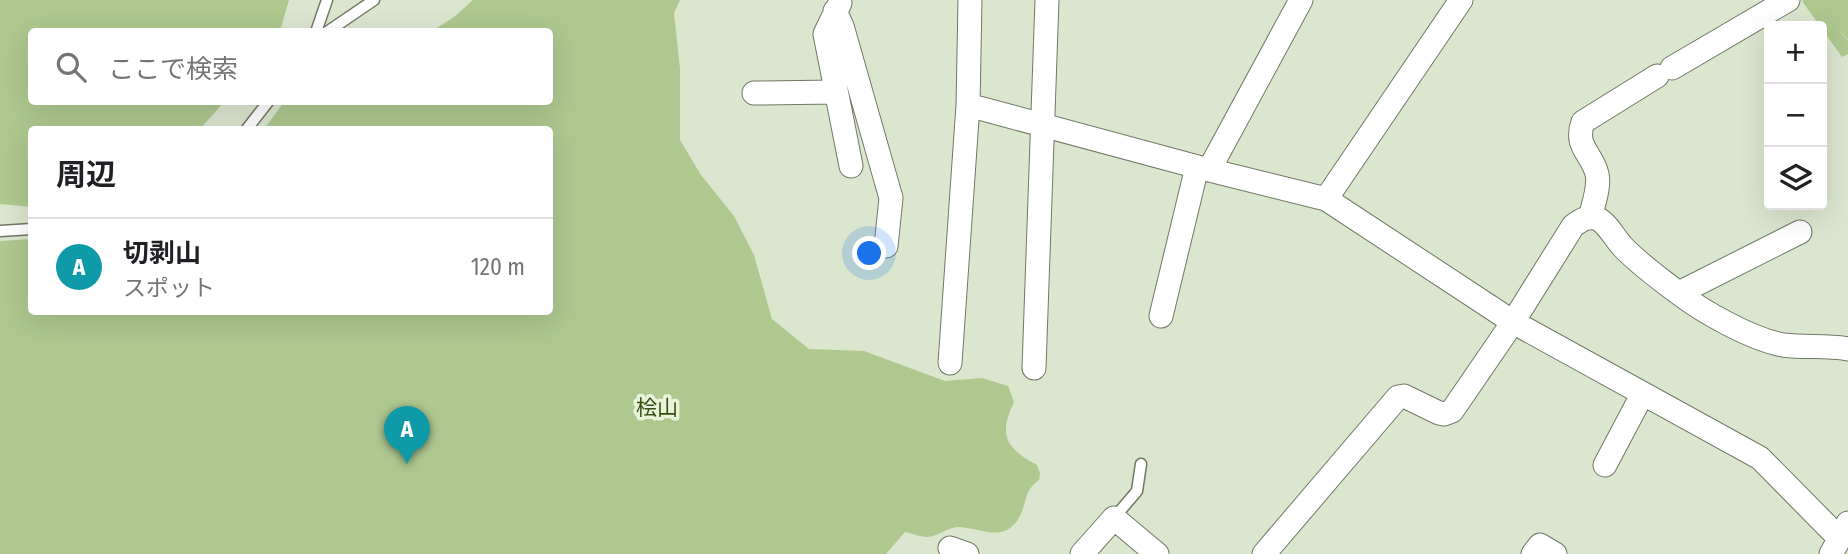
<!DOCTYPE html>
<html lang="ja">
<head>
<meta charset="utf-8">
<style>
  :root { --surface:#fff; --page:#f6f6f6; --text:#202124; --muted:#757577; --line:#e0e0e0; --accent:#4966d9 }
  body { margin:0; font-family:"Fira Sans Condensed","Noto Sans JP",sans-serif; background:var(--page); color:var(--text) }
  .controls { position:absolute; right:21px; top:21px; display:grid; overflow:hidden; border-radius:7px; box-shadow:0 7px 28px #0002 }
  .controls button { width:63px; height:63px; display:grid; place-items:center; padding:0; border:0; border-bottom:2px solid var(--line); background:var(--surface); color:var(--text); font:35px sans-serif }
  .you { position:absolute; left:870px; top:254px; width:24px; height:24px; margin:-18px; border:5px solid #fff; border-radius:50%; background:#1a73e8; box-shadow:0 0 0 10px #1a73e833 }
  .badge { display:grid; place-items:center; width:46px; height:46px; border-radius:50%; background:var(--accent); color:#fff; font-size:23px; font-weight:700 }
  .pin { position:absolute; translate:-50% -58px; filter:drop-shadow(0 2px 4px #0008) }
  .pin::after { content:''; position:absolute; top:37px; width:24px; height:21px; background:inherit; clip-path:polygon(0 0,100% 0,50% 100%) }
  .list { margin:0; padding:0; list-style:none }
  h2 { display:flex; justify-content:space-between; align-items:center; height:91px; margin:0; padding:0 28px; font-size:30px }
  h2 small { font-size:23px; font-weight:400; color:var(--muted) }
  .list li { display:grid; grid-template-columns:46px 1fr auto; gap:21px; align-items:center; box-sizing:border-box; height:98px; padding:0 28px; border-top:2px solid var(--line) }
  .list b { display:block; font-size:26px; white-space:nowrap }
  .list p { margin:0; font-size:23px; white-space:nowrap; color:var(--muted) }
  .list em { font-size:23px; font-style:normal; color:var(--muted) }
  .icon { flex:none; width:38px; height:38px; fill:none; stroke:currentColor; stroke-width:2; stroke-linecap:round; stroke-linejoin:round }
  .map { position:relative; flex:none; width:1848px; height:554px; overflow:hidden }
  .search { position:absolute; background:var(--surface); box-shadow:0 7px 28px #0002; left:28px; top:28px; width:525px; height:77px; display:flex; align-items:center; gap:18px; box-sizing:border-box; padding:0 24px; border-radius:7px; color:var(--muted); font-size:26px }
  .panel { position:absolute; background:var(--surface); box-shadow:0 7px 28px #0002; left:28px; top:126px; width:525px; height:189px; border-radius:7px }
  .map>svg:first-child { display:block }
</style>
</head>
<body>
<div class="map">
<svg width="1848" height="554" viewBox="0 0 1848 554">
  <rect width="100%" height="100%" fill="#dbe6cf"/>
  <path fill="#aec890" d="M 0,0 L 289,0 L 280,31 L 32,32 L 32,102 L 224,102 L 200,129 L 32,130 L 31,207 L 0,204 Z
    M 473,0 L 680,0 L 674,13 L 680,68 L 680,140 L 701,175 L 734,216 L 754,255 L 772,319 L 809,349 L 864,351 L 945,381 L 982,378 L 1008,386 L 1014,402 C 998,436 1006,448 1037,465 L 1040,473 L 1039,480 C 1022,492 1028,505 1017,521 C 1001,543 979,527 957,527 C 947,528 937,537 927,537 C 920,537 912,533 905,532 L 886,554 L 0,554 L 0,241 L 31,239 L 32,312 L 550,312 L 550,130 L 264,129 L 284,102 L 550,102 L 550,32 L 432,31 L 454,17 Z
    M 1804,0 L 1848,0 L 1848,40 L 1835,25 L 1848,41 L 1848,54 L 1842,57 L 1802,1 Z"/>
  <g fill="none" stroke-linecap="round" stroke-linejoin="round">
    <g stroke="#6f7965" stroke-width="13">
      <path id="service" d="M 316,32 L 327,0
        M 327,32 L 374,0
        M 246,130 L 268,102
        M 0,231 L 32,229
        M 1114,518 L 1137,491 L 1141,464"/>
    </g>
    <g stroke="#6f7965" stroke-width="25">
      <path id="minor" d="M 840,3 L 825,34 L 851,166
        M 835,11 L 842,26 L 891,198 L 886,246
        M 1672,68 L 1788,0
        M 754,93 L 836,92
        M 968,105 L 1209,170 L 1326,199 L 1513,322 L 1760,458 L 1839,538
        M 1209,170 L 1301,0
        M 1326,199 L 1461,0
        M 1590,218 C 1593,205 1600,187 1597,174 C 1592,153 1574,147 1583,122 L 1657,76
        M 1679,293 L 1800,232
        M 1161,316 L 1197,167
        M 950,363 L 968,105 L 970,0
        M 1034,368 L 1047,0
        M 1605,465 L 1642,395
        M 950,548 L 967,554
        M 1082,554 L 1114,518 L 1157,554
        M 1264,554 L 1398,397 L 1404,396 L 1439,413 L 1444,414 L 1452,411 L 1513,322 L 1573,226 C 1581,220 1588,215 1598,219 C 1608,224 1615,239 1623,247 C 1639,264 1659,278 1677,292 C 1703,312 1751,339 1783,345 C 1805,348 1827,345 1848,349
        M 1533,554 L 1540,545 L 1555,554
        M 1831,554 L 1848,523"/>
    </g>
    <use href="#service" stroke="#fff" stroke-width="10"/>
    <use href="#minor" stroke="#fff" stroke-width="23"/>
  </g>
  <g text-anchor="middle" dominant-baseline="central" stroke-width="7" stroke-linejoin="round" paint-order="stroke">
    <g font-size="21" fill="#374f0d" stroke="#e8f3dc">
      <text x="657" y="408">桧山</text>
    </g>
  </g>
</svg>
<div class="controls">
<button>+</button>
<button>−</button>
<button><svg class="icon" aria-label="layers" viewBox="0 0 24 24"><path d="M12 4l9 5-9 5-9-5zM3 14l9 5 9-5"/></svg></button>
</div>
<div class="you"></div>
<div class="pin badge" style="left:407px;top:464px;background:#0f9aa8">A</div>
<div class="search"><svg class="icon" aria-label="search" viewBox="0 0 24 24"><circle cx="10" cy="10" r="6"/><path d="M15 15l6 6"/></svg>ここで検索</div>
<section class="panel">
<h2>周辺<small></small></h2>
<ul class="list">
<li><span class="badge" style="background:#0f9aa8">A</span><div><b>切剥山</b><p>スポット</p></div><em>120 m</em></li>
</ul>
</section>
</div>
</body>
</html>
